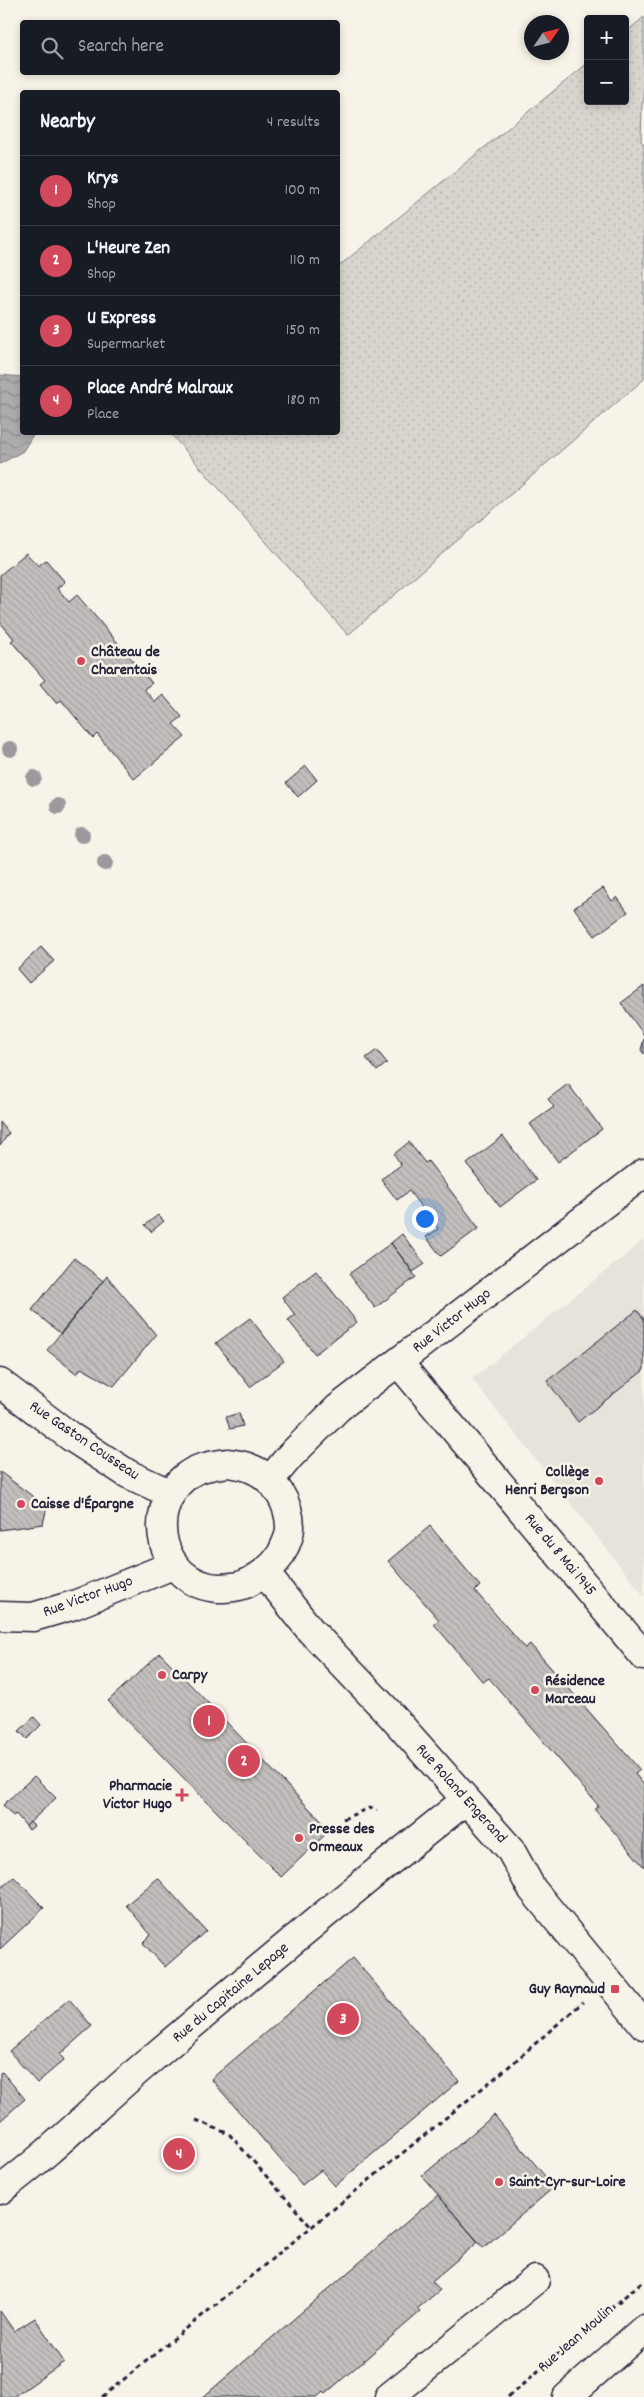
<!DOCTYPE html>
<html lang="en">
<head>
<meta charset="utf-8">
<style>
  :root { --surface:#171b24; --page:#20242c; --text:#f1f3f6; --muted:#9ea1a6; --line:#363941; --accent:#d1495b }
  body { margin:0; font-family:Dekko,sans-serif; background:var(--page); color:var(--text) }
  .controls { position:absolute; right:15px; top:15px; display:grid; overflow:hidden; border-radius:5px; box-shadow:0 2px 8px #0003 }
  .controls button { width:45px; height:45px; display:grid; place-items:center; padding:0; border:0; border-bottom:1px solid var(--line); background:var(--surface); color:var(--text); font:25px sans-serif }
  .compass { position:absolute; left:524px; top:15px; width:45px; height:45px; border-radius:50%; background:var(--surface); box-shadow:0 2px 8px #0003; rotate:55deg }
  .you { position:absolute; left:424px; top:1218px; width:18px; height:18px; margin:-12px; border:4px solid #fff; border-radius:50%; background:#1a73e8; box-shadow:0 0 0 8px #1a73e833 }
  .badge { display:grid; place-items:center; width:32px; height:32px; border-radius:50%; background:var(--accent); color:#fff; font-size:16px; font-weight:700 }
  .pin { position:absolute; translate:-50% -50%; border:2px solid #fff; box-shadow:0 1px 5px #0006 }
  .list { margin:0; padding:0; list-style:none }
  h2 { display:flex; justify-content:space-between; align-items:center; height:65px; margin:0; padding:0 20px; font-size:21px }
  h2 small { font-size:16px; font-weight:400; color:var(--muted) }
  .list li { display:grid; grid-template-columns:32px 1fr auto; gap:15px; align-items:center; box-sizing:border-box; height:70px; padding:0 20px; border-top:1px solid var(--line) }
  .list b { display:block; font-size:19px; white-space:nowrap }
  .list p { margin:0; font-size:16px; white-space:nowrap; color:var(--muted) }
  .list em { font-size:16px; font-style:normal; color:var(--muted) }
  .icon { flex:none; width:28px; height:28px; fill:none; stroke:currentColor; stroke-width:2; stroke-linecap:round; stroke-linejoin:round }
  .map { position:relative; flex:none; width:644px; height:2397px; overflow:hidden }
  .search { position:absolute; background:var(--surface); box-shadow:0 2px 8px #0003; left:20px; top:20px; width:320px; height:55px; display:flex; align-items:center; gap:12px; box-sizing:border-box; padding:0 18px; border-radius:5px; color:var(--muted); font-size:19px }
  .panel { position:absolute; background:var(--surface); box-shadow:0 2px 8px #0003; left:20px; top:90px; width:320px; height:345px; border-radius:5px }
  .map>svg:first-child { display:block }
</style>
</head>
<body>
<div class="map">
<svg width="644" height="2397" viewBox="0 0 644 2397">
  <defs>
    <pattern id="grass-dots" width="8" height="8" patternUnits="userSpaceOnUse" patternTransform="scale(1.25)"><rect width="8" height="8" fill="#d8d5cf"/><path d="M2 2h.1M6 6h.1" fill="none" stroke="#b9b7b3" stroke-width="1.8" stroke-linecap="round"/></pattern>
    <pattern id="water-waves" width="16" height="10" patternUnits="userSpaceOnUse" patternTransform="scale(1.25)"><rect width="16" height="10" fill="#aeabad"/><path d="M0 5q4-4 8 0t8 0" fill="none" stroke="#8d8b8e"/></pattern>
    <pattern id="building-back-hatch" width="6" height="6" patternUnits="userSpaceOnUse" patternTransform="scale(1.25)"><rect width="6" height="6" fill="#c2bfbd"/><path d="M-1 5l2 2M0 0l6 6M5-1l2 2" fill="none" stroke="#a6a4a3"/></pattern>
  </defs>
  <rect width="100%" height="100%" fill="#f7f3e8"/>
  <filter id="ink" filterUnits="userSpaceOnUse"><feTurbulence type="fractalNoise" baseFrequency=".02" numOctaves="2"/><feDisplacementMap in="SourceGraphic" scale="10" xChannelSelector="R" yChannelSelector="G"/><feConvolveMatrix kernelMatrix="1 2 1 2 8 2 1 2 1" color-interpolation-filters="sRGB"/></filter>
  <g filter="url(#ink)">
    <path fill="#e7e3db" d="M 644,1240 L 644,1596 L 472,1379 Z"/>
    <path fill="url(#grass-dots)" stroke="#7d7c85" d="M 644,17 L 644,101 L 642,104 L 641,141 L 644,144 L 644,379 L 348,635 L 170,433 L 338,432 L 338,267 L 588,63 L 588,101 L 625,101 L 625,33 Z"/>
    <path fill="url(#water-waves)" stroke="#76747f" d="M 0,375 L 22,377 L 22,432 L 34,433 L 23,451 L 0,464 Z"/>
    <path fill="url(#building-back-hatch)" stroke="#22223b" d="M 26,553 L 38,566 L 46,560 L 65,582 L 57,588 L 69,602 L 77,595 L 152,683 L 144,689 L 155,702 L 163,695 L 182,717 L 173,724 L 185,737 L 134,779 L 97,734 L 93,738 L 61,700 L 57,704 L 40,684 L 45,680 L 11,641 L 14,639 L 0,622 L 0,575 Z
      M 306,766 L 317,780 L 298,797 L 286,783 Z
      M 603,888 L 612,901 L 617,897 L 628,912 L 595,936 L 574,908 Z
      M 41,947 L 54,961 L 29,983 L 17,969 Z
      M 644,986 L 644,1035 L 621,1003 Z
      M 644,1039 L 644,1054 L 641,1050 Z
      M 377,1050 L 387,1063 L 377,1071 L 366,1058 Z
      M 568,1084 L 602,1129 L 558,1162 L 530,1124 L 554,1107 L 548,1099 Z
      M 0,1122 L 9,1133 L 0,1146 Z
      M 503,1136 L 536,1180 L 500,1207 L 467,1164 Z
      M 409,1142 L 425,1163 L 428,1161 L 479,1228 L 441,1256 L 426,1237 L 438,1229 L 409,1191 L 397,1200 L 381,1179 L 401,1165 L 394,1154 Z
      M 158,1215 L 164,1221 L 151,1232 L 145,1225 Z
      M 402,1234 L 425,1264 L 413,1272 L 391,1243 Z
      M 391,1243 L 416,1277 L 375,1308 L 349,1274 Z
      M 74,1258 L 103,1281 L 61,1334 L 32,1310 Z
      M 316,1271 L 357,1322 L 315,1354 L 288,1320 L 295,1315 L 282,1297 Z
      M 107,1276 L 156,1335 L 114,1386 L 81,1368 L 77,1374 L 47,1350 Z
      M 637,1310 L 644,1319 L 644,1370 L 578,1422 L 547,1381 Z
      M 250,1318 L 284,1361 L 250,1387 L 216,1343 Z
      M 239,1413 L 243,1426 L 230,1429 L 226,1417 Z
      M 0,1472 L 47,1507 L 43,1524 L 0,1530 Z
      M 430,1526 L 480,1586 L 475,1591 L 525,1648 L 530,1644 L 640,1770 L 635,1774 L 644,1785 L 644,1867 L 595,1810 L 598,1805 L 489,1678 L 483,1682 L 434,1624 L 439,1620 L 388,1561 Z
      M 160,1653 L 330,1830 L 281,1877 L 108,1701 Z
      M 34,1717 L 41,1725 L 27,1739 L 19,1731 Z
      M 34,1776 L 56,1798 L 26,1826 L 16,1814 L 13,1816 L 3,1805 Z
      M 30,1822 L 34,1826 L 29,1830 L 26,1826 Z
      M 14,1877 L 44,1908 L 0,1949 L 0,1889 Z
      M 158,1878 L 206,1931 L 165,1967 L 143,1943 L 151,1935 L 126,1905 Z
      M 353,1958 L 459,2081 L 335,2186 L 321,2170 L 302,2185 L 211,2079 Z
      M 69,1999 L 92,2026 L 60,2054 L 64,2060 L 37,2083 L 9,2051 Z
      M 2,2072 L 25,2099 L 0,2121 L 0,2074 Z
      M 494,2115 L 554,2187 L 483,2248 L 422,2176 Z
      M 438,2195 L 478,2242 L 432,2281 L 440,2290 L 417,2309 L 420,2312 L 325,2394 L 323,2392 L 317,2397 L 203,2397 Z
      M 0,2311 L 14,2331 L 35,2318 L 64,2362 L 14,2397 L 0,2397 Z"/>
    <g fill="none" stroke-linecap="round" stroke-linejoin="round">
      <g stroke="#22223b" stroke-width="31">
        <path id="minor" d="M 398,1362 L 644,1656
          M 0,1383 L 71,1437 L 128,1474 L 171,1494
          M 228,1463 C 235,1464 244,1465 250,1468 C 274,1477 290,1503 290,1528 C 290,1535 286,1544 283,1550 C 278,1563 263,1574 251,1581 C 242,1587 229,1588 218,1588 C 161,1584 143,1512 185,1477 C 197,1467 213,1465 228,1463 Z
          M 270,1480 L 290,1456 L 338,1408 L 644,1173
          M 265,1573 L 311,1631 L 390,1714 L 510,1849 L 532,1889 L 644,2025
          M 0,1616 L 33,1617 L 74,1605 L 173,1565
          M 0,2190 C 53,2151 98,2104 148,2062 C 253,1973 359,1885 466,1800
          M 389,2397 L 535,2280
          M 567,2397 L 644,2329"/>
      </g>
      <path stroke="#22223b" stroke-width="3" stroke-dasharray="5 4" stroke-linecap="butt" d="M 343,1819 L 369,1808 L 377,1810
        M 196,2120 L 229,2134 L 312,2228
        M 102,2397 L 506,2069 L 583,2002
        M 508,2397 L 644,2280"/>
      <use href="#minor" stroke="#f7f3e8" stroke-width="28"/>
    </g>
    <g fill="#9b999d">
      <circle cx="10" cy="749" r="8"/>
      <circle cx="34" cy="778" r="8"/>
      <circle cx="58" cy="806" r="8"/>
      <circle cx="82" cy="835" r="8"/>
      <circle cx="105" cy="863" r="8"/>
    </g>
  </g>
  <g fill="#d1495b" stroke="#f7f3e8" stroke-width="2">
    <circle cx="81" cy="661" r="5"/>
    <circle cx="599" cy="1481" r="5"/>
    <circle cx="21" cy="1504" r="5"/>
    <circle cx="162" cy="1675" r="5"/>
    <circle cx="535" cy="1690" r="5"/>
    <path d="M179.5 1787.5h5v5h5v5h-5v5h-5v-5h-5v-5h5z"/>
    <circle cx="299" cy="1838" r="5"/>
    <rect x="610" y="1984" width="10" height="10" rx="2.5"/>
    <circle cx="499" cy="2182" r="5"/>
  </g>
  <g text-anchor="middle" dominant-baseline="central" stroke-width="5" stroke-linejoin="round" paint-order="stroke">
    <g font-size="16" font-weight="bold" fill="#22223b" stroke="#f7f3e8" text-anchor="start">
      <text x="91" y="652">Château de<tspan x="91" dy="18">Charentais</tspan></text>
      <text x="589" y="1472" text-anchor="end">Collège<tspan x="589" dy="18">Henri Bergson</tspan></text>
      <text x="31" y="1504">Caisse d'Épargne</text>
      <text x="172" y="1675">Carpy</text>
      <text x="545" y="1681">Résidence<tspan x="545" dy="18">Marceau</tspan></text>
      <text x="172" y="1786" text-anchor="end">Pharmacie<tspan x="172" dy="18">Victor Hugo</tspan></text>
      <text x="309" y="1829">Presse des<tspan x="309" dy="18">Ormeaux</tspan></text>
      <text x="605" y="1989" text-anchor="end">Guy Raynaud</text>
      <text x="509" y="2182">Saint-Cyr-sur-Loire</text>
    </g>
    <g font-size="16" fill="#22223b" stroke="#f7f3e8">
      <text transform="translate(452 1321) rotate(-38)">Rue Victor Hugo</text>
      <text transform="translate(84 1441) rotate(34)">Rue Gaston Cousseau</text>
      <text transform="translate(560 1555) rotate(50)">Rue du 8 Mai 1945</text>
      <text transform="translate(88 1597) rotate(-20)">Rue Victor Hugo</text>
      <text transform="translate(461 1794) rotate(48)">Rue Roland Engerand</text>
      <text transform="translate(231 1993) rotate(-40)">Rue du Capitaine Lepage</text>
      <text transform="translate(576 2339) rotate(-41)">Rue Jean Moulin</text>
    </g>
  </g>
</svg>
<div class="controls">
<button>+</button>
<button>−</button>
</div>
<svg class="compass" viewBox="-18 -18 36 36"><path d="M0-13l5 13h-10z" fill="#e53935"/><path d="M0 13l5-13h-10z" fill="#9ea1a6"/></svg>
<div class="you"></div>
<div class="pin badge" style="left:209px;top:1721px">1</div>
<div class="pin badge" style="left:244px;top:1761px">2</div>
<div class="pin badge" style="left:343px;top:2019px">3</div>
<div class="pin badge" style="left:179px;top:2154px">4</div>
<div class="search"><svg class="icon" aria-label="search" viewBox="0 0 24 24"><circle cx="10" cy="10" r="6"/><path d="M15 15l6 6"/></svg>Search here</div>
<section class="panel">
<h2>Nearby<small>4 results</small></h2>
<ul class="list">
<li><span class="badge">1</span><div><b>Krys</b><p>Shop</p></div><em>100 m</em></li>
<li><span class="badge">2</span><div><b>L'Heure Zen</b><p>Shop</p></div><em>110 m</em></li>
<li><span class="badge">3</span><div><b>U Express</b><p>Supermarket</p></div><em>150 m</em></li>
<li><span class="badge">4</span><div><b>Place André Malraux</b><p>Place</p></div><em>180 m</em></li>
</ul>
</section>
</div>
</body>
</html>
